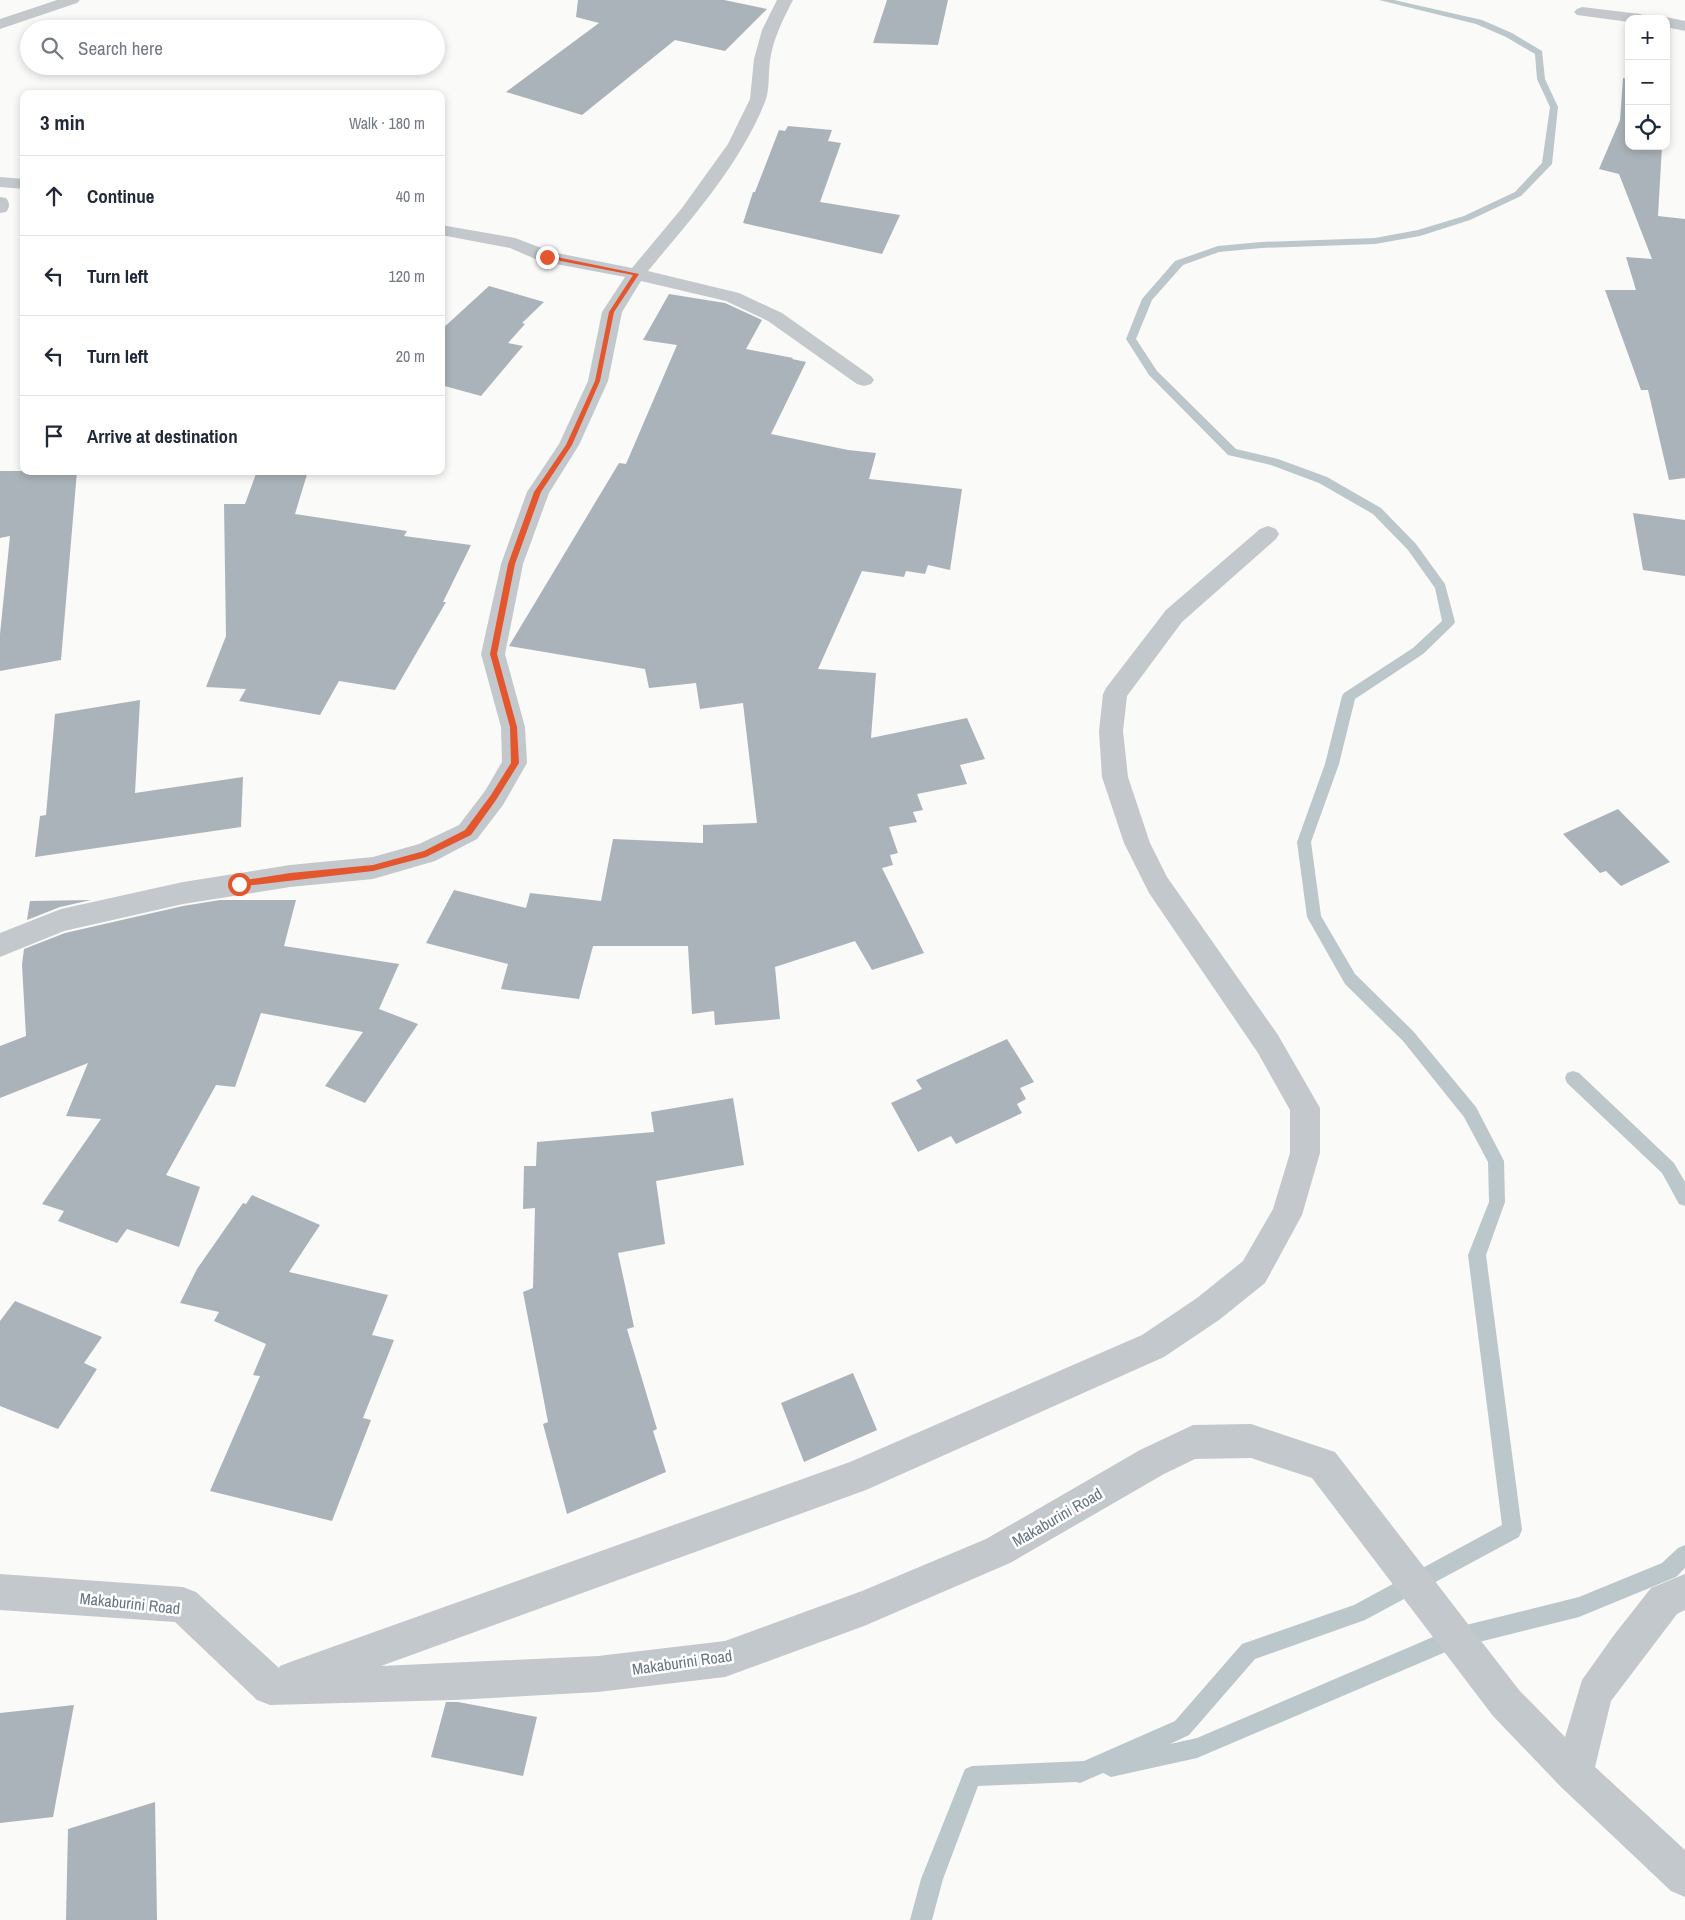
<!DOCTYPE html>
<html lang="en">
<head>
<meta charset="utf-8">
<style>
  :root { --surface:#fff; --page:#f2f2f3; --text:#1f2937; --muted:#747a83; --line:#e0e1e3 }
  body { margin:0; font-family:"Archivo Narrow",sans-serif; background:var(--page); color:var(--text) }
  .controls { position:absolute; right:15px; top:15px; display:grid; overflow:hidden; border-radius:10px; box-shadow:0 2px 8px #0003 }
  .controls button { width:45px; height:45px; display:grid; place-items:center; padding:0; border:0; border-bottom:1px solid var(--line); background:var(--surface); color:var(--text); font:25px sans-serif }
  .stop { position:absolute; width:15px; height:15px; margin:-11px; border:4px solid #e4572e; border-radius:50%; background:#fff }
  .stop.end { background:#e4572e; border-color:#fff; box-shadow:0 1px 5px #0008 }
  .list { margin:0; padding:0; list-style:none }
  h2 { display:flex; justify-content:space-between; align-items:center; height:65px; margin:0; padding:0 20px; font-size:21px }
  h2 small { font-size:16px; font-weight:400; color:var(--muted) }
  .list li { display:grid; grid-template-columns:32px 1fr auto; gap:15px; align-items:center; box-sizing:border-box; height:80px; padding:0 20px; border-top:1px solid var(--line) }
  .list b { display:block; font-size:19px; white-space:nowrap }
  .list em { font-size:16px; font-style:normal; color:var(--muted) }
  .icon { flex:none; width:28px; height:28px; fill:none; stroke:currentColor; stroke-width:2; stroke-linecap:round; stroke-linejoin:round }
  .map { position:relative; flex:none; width:1685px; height:1920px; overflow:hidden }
  .search { position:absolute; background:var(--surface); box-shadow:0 2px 8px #0003; left:20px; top:20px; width:425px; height:55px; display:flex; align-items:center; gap:12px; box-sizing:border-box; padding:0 18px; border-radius:28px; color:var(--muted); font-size:19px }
  .panel { position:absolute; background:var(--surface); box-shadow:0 2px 8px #0003; left:20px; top:90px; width:425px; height:385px; border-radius:10px }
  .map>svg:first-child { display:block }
</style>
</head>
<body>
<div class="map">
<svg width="1685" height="1920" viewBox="0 0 1685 1920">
  <rect width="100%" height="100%" fill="#fafaf8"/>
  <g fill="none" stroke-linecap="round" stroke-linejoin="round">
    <path fill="#bbc7cb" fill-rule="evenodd" d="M 1379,0 L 1394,0 L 1482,20 L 1512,33 L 1542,51 L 1545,79 L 1558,107 L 1552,164 L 1521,196 L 1470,220 L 1420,236 L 1375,244 L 1261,248 L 1219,252 L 1183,265 L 1152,300 L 1136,339 L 1157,371 L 1236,449 L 1278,459 L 1327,477 L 1381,508 L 1416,544 L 1445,584 L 1455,622 L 1453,625 L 1423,654 L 1355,699 L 1339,764 L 1311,842 L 1321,916 L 1355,974 L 1413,1031 L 1476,1107 L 1504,1161 L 1505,1202 L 1486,1255 L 1522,1530 L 1519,1537 L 1365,1620 L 1255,1659 L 1189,1735 L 1170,1744 L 1197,1738 L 1454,1628 L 1579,1597 L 1662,1563 L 1678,1548 L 1685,1545 L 1685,1568 L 1676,1577 L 1579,1617 L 1455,1648 L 1197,1758 L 1111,1777 L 1103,1773 L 1080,1783 L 1076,1782 L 978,1786 L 943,1879 L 932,1920 L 910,1920 L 921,1879 L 965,1769 L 972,1766 L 1084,1761 L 1175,1721 L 1242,1644 L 1354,1605 L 1502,1525 L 1468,1255 L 1489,1202 L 1488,1162 L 1464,1117 L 1403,1041 L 1345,984 L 1307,917 L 1297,842 L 1325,764 L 1342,696 L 1344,693 L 1413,648 L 1442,621 L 1435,588 L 1408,550 L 1373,514 L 1319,483 L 1271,465 L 1228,455 L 1149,375 L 1126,339 L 1142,299 L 1175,261 L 1218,246 L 1261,242 L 1375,238 L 1418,230 L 1464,216 L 1515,192 L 1542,163 L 1550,107 L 1537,79 L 1535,54 L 1506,37 L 1476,24 Z
      M 1573,1071 L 1579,1073 L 1674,1163 L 1685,1182 L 1685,1206 L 1679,1204 L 1662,1173 L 1567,1083 L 1565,1078 L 1567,1073 Z"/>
  </g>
  <path fill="#aab3b9" d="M 578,0 L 724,0 L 767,9 L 725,51 L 675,40 L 582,115 L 506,92 L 599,23 L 576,17 Z
    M 887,0 L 948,0 L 938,45 L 873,43 Z
    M 1623,78 L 1629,79 L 1629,146 L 1662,146 L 1658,216 L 1685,219 L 1685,478 L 1669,480 L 1648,390 L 1641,390 L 1605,290 L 1636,290 L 1626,257 L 1652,259 L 1619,174 L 1599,169 L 1620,120 Z
    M 788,126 L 832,130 L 828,141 L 841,143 L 820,202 L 900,215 L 882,254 L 743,223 L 753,192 L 755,192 L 779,130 L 785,131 Z
    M 489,286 L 544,302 L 522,323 L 525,324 L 508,343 L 523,346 L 481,396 L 441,385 L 441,330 Z
    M 669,294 L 725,303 L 762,320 L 746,349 L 793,358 L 792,359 L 806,362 L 771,434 L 848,450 L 876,453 L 869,479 L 962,489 L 950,570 L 928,565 L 925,574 L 906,571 L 904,577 L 862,571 L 818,669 L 876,673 L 871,738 L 967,718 L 985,759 L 960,765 L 967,784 L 917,794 L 923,810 L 913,812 L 917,822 L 889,827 L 898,853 L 890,855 L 893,865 L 882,868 L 924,953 L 872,970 L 855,941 L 775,967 L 780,1019 L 715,1025 L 714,1011 L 692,1014 L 688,946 L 593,946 L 579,999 L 501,989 L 508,964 L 426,943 L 454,890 L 526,908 L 530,893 L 601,901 L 613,839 L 703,843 L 703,825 L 757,823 L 743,703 L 700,709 L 696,683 L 649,688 L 645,669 L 509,646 L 619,463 L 626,464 L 677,345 L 643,340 Z
    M 0,471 L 77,471 L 61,660 L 0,671 L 0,634 L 10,536 L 0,538 Z
    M 257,471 L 308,471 L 295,514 L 407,531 L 404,536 L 471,545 L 443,602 L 446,602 L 395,690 L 339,681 L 320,715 L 239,701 L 246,689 L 206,687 L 226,636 L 224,504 L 245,504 Z
    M 1633,513 L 1685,520 L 1685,576 L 1643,570 Z
    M 140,700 L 135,793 L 243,777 L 241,827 L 35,857 L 40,816 L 46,815 L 55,714 Z
    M 1618,809 L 1670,862 L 1621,886 L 1606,871 L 1600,873 L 1563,834 Z
    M 91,900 L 60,907 L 27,920 L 30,901 Z
    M 220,900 L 296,900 L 284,946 L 399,964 L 379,1009 L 418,1024 L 365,1103 L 325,1086 L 363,1032 L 261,1013 L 235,1087 L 216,1085 L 166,1175 L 200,1187 L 179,1247 L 127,1229 L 117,1243 L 58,1221 L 64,1211 L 42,1204 L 101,1119 L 66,1116 L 88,1063 L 0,1098 L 0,1046 L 26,1036 L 22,965 L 24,949 L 65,933 L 183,906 Z
    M 1007,1039 L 1034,1082 L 1020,1088 L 1026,1099 L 1017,1104 L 1022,1113 L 956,1144 L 951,1136 L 918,1152 L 891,1103 L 922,1089 L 916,1080 Z
    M 733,1098 L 744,1165 L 656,1181 L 665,1244 L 618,1253 L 634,1327 L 627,1329 L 657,1429 L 653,1431 L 666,1472 L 567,1514 L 543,1424 L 548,1422 L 523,1292 L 533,1288 L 535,1208 L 523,1209 L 524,1166 L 536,1166 L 537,1142 L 654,1132 L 651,1112 Z
    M 252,1195 L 320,1225 L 289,1272 L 388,1295 L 372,1335 L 394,1340 L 363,1418 L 371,1420 L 332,1521 L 210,1491 L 260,1376 L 253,1375 L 266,1344 L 214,1321 L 219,1312 L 180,1303 L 197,1269 L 243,1203 L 246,1204 Z
    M 15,1301 L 102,1337 L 84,1363 L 97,1369 L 58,1429 L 0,1406 L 0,1321 Z
    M 853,1373 L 877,1430 L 804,1462 L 781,1403 Z
    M 446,1702 L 458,1702 L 537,1717 L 523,1776 L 431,1757 Z
    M 74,1705 L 53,1817 L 0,1823 L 0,1713 Z
    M 155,1802 L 157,1920 L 66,1920 L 68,1829 Z"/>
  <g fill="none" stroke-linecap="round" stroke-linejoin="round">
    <path fill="#c3c8cc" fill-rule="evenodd" d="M 57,0 L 80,0 L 77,3 L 0,29 L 0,19 Z
      M 777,0 L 793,0 C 783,19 773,39 770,61 C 768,74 770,90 765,102 C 739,166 691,219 648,271 L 739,293 L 782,313 L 871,376 L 874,380 L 871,384 L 864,386 L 857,384 L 768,321 L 726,301 L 641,281 L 622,312 L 608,381 L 579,445 L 549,493 L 523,564 L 505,654 L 525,727 L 527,763 L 503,805 L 477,839 L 435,861 L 373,879 L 290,887 L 183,904 L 64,931 L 0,957 L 0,933 L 61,909 L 183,882 L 290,865 L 373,857 L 419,844 L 459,825 L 485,791 L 502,762 L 501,727 L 481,654 L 501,564 L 527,492 L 559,444 L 588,381 L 602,312 L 625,277 L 540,261 L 510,248 L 441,235 L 441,225 L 515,238 L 552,252 L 632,268 L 682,208 L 728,144 L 750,99 L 754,59 L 762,30 Z
      M 1582,7 L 1640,14 L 1645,16 L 1647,19 L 1629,19 L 1629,22 L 1577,15 L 1574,12 L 1577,9 Z
      M 1666,17 L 1685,21 L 1685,31 L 1666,27 L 1666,19 L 1661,19 Z
      M 0,177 L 24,179 L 24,189 L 0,187 Z
      M 0,197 L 6,198 C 10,203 10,207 6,212 L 0,213 Z
      M 1268,526 L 1276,529 L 1279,534 L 1276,539 L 1182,622 L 1127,696 L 1123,731 L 1128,777 L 1150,843 L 1167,877 L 1278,1035 L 1320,1108 L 1320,1153 L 1302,1215 L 1265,1283 L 1219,1320 L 1164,1357 L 866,1490 L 381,1666 L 598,1656 L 725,1641 L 862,1591 L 986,1539 L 1140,1450 L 1193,1425 L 1251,1424 L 1335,1452 L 1519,1690 L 1565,1737 L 1582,1680 L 1614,1635 L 1651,1588 L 1685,1574 L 1685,1610 L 1677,1614 L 1611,1701 L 1595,1767 L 1685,1850 L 1685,1897 L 1671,1891 L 1561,1787 L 1493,1716 L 1312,1478 L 1251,1458 L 1195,1459 L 1164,1474 L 1010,1563 L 864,1626 L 725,1677 L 598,1692 L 454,1700 L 270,1705 L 257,1700 L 175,1622 L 0,1610 L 0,1574 L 183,1587 L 196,1592 L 279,1668 L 280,1666 L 293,1661 L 850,1462 L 1142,1335 L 1197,1298 L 1243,1261 L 1273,1209 L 1290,1153 L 1290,1110 L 1258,1053 L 1149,893 L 1124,843 L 1102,777 L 1099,731 L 1103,694 L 1106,688 L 1166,610 L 1260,529 Z"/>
  </g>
  <path fill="#e4572e" d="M 547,255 L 639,274 L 614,312 L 600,381 L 572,445 L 541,492 L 515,564 L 497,654 L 517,727 L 519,763 L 496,800 L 471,835 L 426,857 L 373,871 L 236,887 L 236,882 L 239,881 L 290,873 L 373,865 L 424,851 L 465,830 L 491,795 L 511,763 L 510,727 L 490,654 L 508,564 L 534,492 L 566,445 L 595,381 L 609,312 L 633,275 L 545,258 Z"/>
  <g text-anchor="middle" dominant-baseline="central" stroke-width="5" stroke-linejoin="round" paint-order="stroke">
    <g font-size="16" fill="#657683" stroke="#fff">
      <text transform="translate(1057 1517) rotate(-30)">Makaburini Road</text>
      <text transform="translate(130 1603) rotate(6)">Makaburini Road</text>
      <text transform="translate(682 1662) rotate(-8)">Makaburini Road</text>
    </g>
  </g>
</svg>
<div class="controls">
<button>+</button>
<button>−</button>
<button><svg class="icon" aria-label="locate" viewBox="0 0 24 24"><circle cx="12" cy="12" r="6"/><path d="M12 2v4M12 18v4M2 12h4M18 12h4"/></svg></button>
</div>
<div class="stop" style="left:239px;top:884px"></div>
<div class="stop end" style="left:547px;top:257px"></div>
<div class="search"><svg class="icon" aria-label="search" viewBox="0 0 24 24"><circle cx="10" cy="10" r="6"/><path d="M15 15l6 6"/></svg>Search here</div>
<section class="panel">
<h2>3 min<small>Walk · 180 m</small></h2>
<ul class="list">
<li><svg class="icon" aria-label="ahead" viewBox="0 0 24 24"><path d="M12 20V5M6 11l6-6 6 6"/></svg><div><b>Continue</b></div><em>40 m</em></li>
<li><svg class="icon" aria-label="left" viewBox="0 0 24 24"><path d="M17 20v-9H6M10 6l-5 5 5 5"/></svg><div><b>Turn left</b></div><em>120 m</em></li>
<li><svg class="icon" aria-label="left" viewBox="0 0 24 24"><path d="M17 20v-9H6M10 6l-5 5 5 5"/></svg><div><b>Turn left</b></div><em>20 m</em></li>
<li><svg class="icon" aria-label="arrive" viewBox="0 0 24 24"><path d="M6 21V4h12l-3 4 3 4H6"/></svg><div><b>Arrive at destination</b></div></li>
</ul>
</section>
</div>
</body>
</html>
